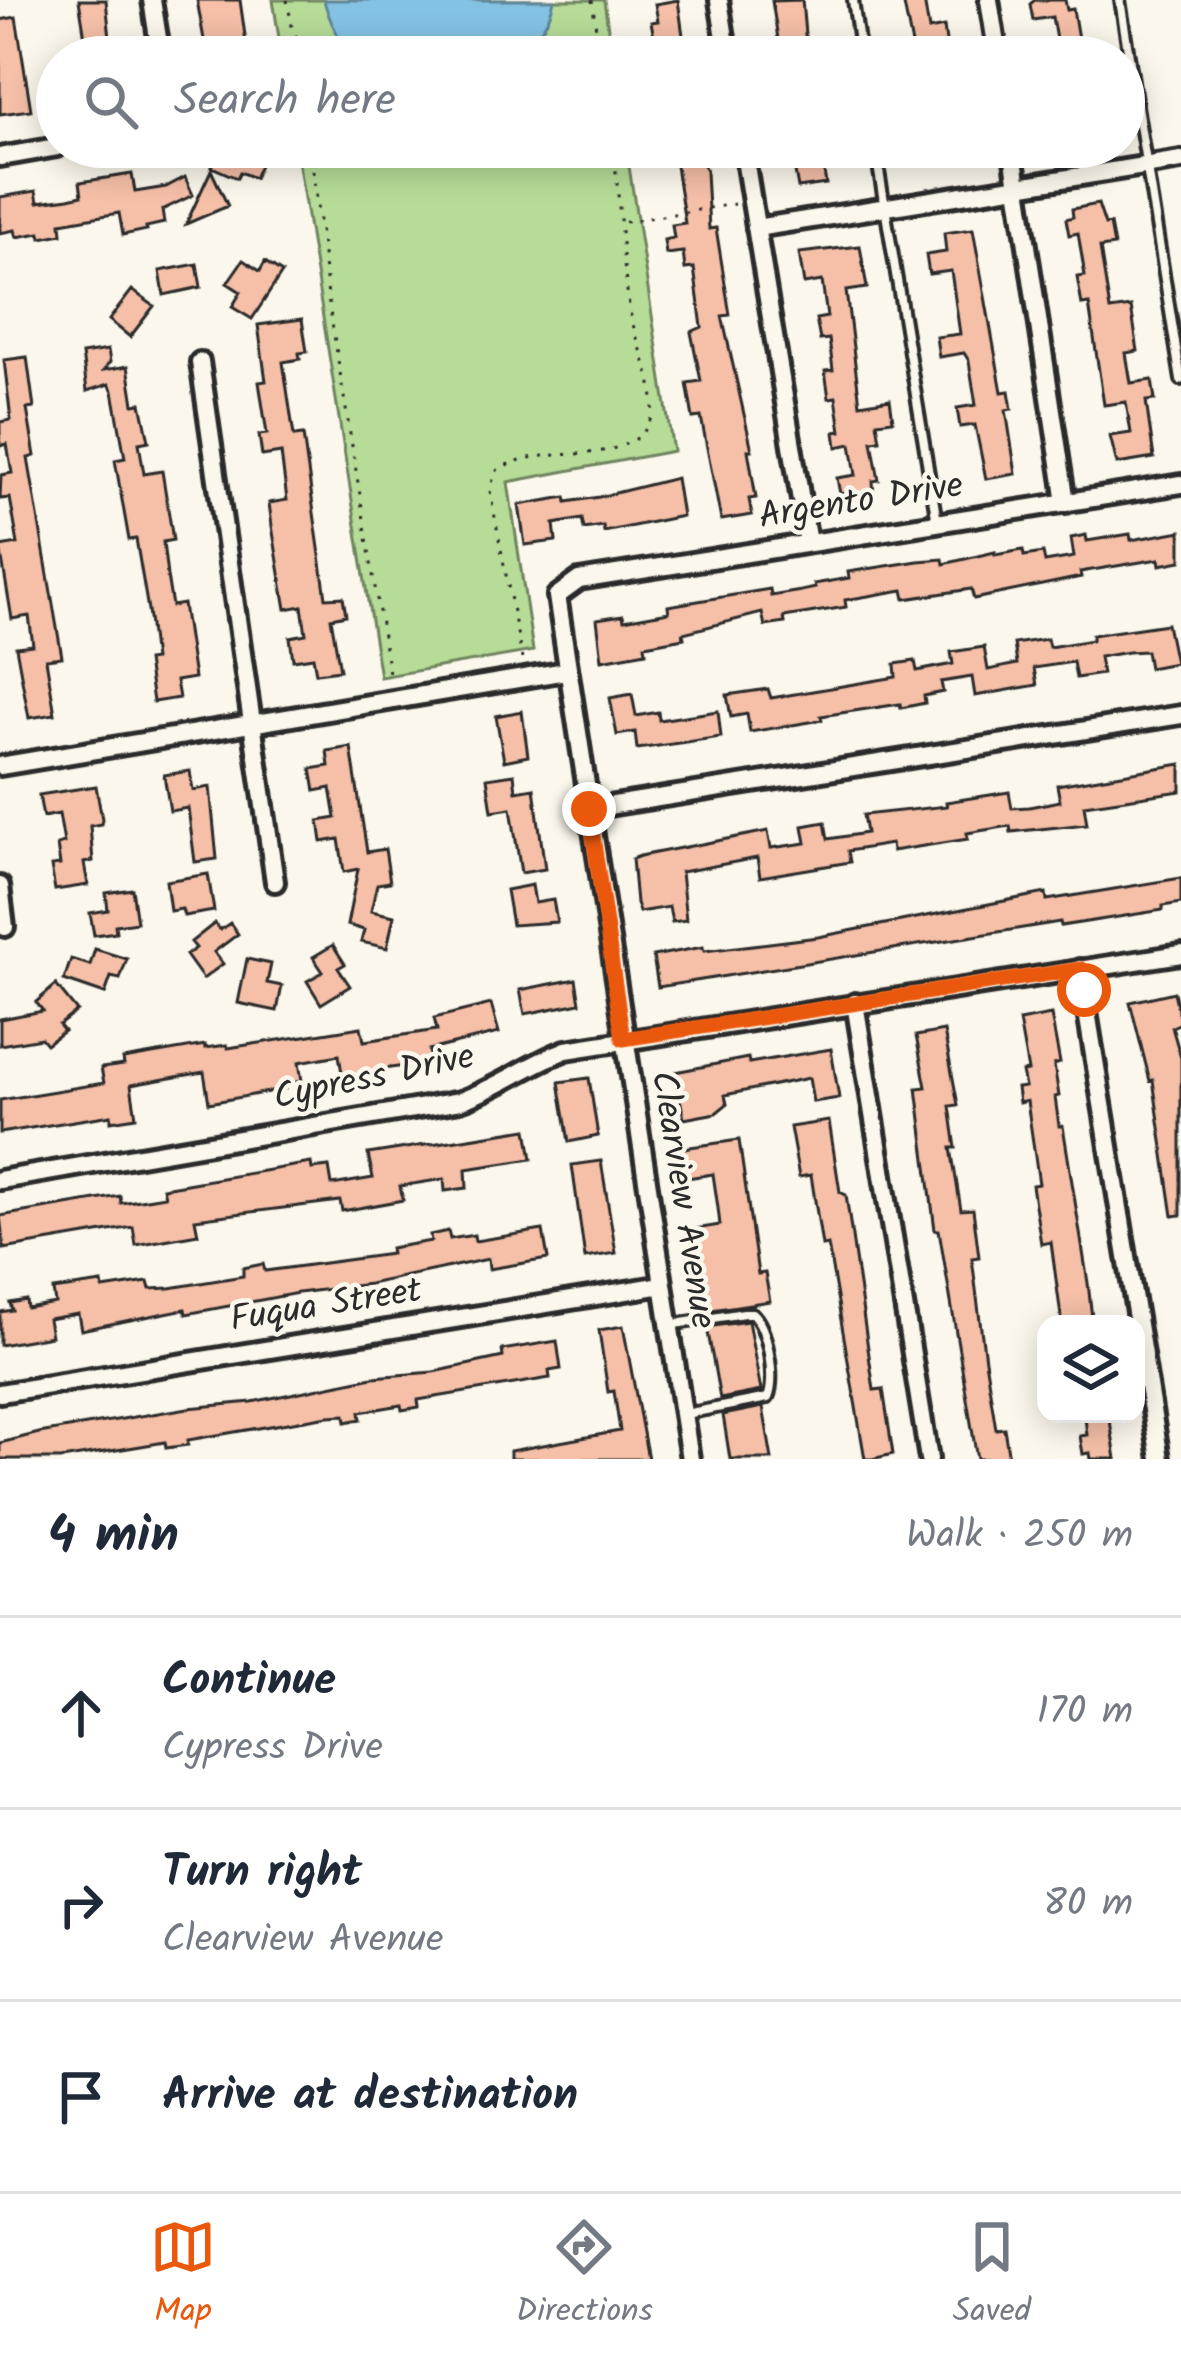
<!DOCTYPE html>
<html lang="en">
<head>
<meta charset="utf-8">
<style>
  :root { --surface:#fff; --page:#f2f2f3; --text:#1f2937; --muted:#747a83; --line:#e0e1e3; --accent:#ea580c }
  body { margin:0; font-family:Kalam,sans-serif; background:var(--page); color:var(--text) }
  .controls { position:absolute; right:36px; bottom:36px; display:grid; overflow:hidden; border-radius:24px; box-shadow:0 6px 30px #0003 }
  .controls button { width:108px; height:108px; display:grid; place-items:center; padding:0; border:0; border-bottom:3px solid var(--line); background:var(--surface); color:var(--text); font:60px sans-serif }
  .stop { position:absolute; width:36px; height:36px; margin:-27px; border:9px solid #ea580c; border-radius:50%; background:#fff }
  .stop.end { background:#ea580c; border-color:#fff; box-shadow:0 3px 12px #0008 }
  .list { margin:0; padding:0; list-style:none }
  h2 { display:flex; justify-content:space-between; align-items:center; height:156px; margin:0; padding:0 48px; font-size:51px }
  h2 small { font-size:39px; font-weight:400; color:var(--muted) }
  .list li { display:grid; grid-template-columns:78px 1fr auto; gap:36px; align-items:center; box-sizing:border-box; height:192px; padding:0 48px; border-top:3px solid var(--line) }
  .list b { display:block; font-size:45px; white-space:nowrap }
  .list p { margin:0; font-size:39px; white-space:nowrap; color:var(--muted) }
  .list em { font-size:39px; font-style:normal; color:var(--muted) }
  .icon { flex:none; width:66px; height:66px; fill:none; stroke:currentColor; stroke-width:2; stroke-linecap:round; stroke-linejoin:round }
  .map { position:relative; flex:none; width:1181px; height:1459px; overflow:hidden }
  .search { position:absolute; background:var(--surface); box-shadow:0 6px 30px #0003; left:36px; right:36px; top:36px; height:132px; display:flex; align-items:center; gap:30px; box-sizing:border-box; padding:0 42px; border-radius:66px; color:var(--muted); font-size:45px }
  .sheet { height:732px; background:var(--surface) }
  nav { display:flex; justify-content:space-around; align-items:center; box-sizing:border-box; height:168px; border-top:3px solid var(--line); background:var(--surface); font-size:33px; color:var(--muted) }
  nav a { display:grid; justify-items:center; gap:6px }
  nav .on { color:var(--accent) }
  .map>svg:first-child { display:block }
</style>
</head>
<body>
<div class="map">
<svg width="1181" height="1459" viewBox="0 0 1181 1459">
  <rect width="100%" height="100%" fill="#fbf7ec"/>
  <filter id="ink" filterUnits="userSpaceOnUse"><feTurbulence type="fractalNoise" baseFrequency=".00833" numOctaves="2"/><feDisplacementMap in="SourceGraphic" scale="24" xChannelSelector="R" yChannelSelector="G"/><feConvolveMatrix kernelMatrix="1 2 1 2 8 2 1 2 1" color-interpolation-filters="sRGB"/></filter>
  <g filter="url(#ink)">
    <path fill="#b6dc97" stroke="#708461" stroke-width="3" d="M 273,0 L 604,0 L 612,57 L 282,57 Z
      M 296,147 L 626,147 L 673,451 L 508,482 L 533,651 L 380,677 Z"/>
    <path fill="#84c2e4" stroke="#60869a" stroke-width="3" d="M 324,0 L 554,0 C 551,15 544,31 530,38 C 506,49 378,65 356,55 C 340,47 328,16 324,0 Z"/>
    <path fill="#f5bfa8" stroke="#2b2b2b" stroke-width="3" d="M 79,0 L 106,0 L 112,57 L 88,57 Z
      M 197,0 L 240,0 L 248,57 L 207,57 Z
      M 678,0 L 686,57 L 658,57 L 651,22 L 658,21 L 655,4 Z
      M 802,0 L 807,57 L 776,57 L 775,40 L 778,39 L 772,1 Z
      M 903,0 L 924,0 L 929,30 L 944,27 L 947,49 L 914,55 Z
      M 1035,0 L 1065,0 L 1067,10 L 1073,9 L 1081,57 L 1059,57 L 1052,17 L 1033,20 L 1030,4 Z
      M 16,17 L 31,110 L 0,114 L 0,20 Z
      M 221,147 L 268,147 L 254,178 L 240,172 L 237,178 L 212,167 Z
      M 673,147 L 697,147 L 706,171 L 709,229 L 716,228 L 730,315 L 722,316 L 752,450 L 748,450 L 756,498 L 749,499 L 752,515 L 721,520 L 701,417 L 693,418 L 687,383 L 701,381 L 691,332 L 702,327 L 694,268 L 685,269 L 683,252 L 666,254 L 664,240 L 674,238 L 672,225 L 685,223 Z
      M 799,147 L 849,147 L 850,155 L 822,160 L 826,184 L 798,188 L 793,161 L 801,160 Z
      M 211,170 L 228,206 L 186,224 Z
      M 132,174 L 135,192 L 166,187 L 185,177 L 193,195 L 162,210 L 164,223 L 146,227 L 147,230 L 123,235 L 119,213 L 61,223 L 62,234 L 41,238 L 40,233 L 17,237 L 15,230 L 0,233 L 0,197 L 36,191 L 38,202 L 69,198 L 82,195 L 80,182 Z
      M 1098,204 L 1105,225 L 1110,224 L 1114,246 L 1100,248 L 1110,310 L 1131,307 L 1138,351 L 1126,353 L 1131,383 L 1152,380 L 1155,400 L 1146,401 L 1154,458 L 1117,464 L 1110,436 L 1131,433 L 1126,402 L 1104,405 L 1089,304 L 1082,305 L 1077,277 L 1085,276 L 1078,233 L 1069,235 L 1066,219 L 1073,217 L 1072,209 Z
      M 973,229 L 1002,392 L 1009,391 L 1012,409 L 1006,410 L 1016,474 L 986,479 L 975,425 L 960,427 L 957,408 L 976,405 L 969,361 L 964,353 L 939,357 L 936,337 L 960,334 L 951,271 L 929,274 L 926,255 L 946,252 L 944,233 Z
      M 860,246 L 867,288 L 846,291 L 860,404 L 890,399 L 893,420 L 877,422 L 880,440 L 872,441 L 879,480 L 873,481 L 874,496 L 847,501 L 846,493 L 840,494 L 837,478 L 856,475 L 851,444 L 837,447 L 835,432 L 841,431 L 836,397 L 829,398 L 825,371 L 833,370 L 829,339 L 820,340 L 816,319 L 827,317 L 822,281 L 804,284 L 799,253 Z
      M 243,260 L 260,271 L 265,262 L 282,273 L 252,319 L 232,307 L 241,292 L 227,283 Z
      M 197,264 L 201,287 L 164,295 L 160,271 Z
      M 132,290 L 154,306 L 130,337 L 109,320 Z
      M 302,319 L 307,352 L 299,353 L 300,359 L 283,362 L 294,436 L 303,435 L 326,598 L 343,597 L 346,615 L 331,618 L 340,670 L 316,673 L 313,657 L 293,660 L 290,637 L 306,634 L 302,606 L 286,609 L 272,526 L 269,503 L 287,500 L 281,453 L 262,456 L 259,435 L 267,434 L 259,382 L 266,381 L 258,325 Z
      M 108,350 L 110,362 L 104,370 L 128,366 L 134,404 L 141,403 L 149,441 L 139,443 L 144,474 L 162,471 L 173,540 L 163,542 L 167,576 L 172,606 L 183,604 L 194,678 L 176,681 L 179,698 L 153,702 L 147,661 L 154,660 L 148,610 L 136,539 L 129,540 L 115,460 L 125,458 L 113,391 L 109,384 L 87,391 L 82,354 Z
      M 27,357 L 34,408 L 27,409 L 35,456 L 28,458 L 62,657 L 46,659 L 55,714 L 29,718 L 16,647 L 33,645 L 29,616 L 12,619 L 0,547 L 18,544 L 10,498 L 0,499 L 1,475 L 12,473 L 7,444 L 0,446 L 0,422 L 11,420 L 4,360 Z
      M 676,478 L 682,516 L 604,532 L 603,526 L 584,529 L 582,519 L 554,524 L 556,541 L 525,545 L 519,505 L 566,497 L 567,502 L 599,497 Z
      M 1181,531 L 1181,561 L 1160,565 L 1159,559 L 1080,572 L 1081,577 L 974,599 L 971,589 L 905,599 L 903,590 L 845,600 L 846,607 L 784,617 L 785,623 L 765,626 L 762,613 L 683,633 L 684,638 L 645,645 L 646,652 L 602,660 L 597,619 L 623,615 L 624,620 L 669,612 L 668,606 L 770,589 L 771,596 L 801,591 L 815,588 L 814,584 L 849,578 L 848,572 L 918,561 L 943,559 L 944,564 L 995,552 L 995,555 L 1023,550 L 1024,556 L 1043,553 L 1045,562 L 1074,557 L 1071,538 L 1086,535 L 1087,541 L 1130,534 L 1131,540 Z
      M 1167,624 L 1175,663 L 1149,668 L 1146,651 L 1128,652 L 1099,657 L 1102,674 L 1076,678 L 1073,662 L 1034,668 L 1037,685 L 975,696 L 972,677 L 941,682 L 943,692 L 924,696 L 925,703 L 901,708 L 900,704 L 821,716 L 822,720 L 750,732 L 747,714 L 731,717 L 727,695 L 768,689 L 771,698 L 896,677 L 895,664 L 915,661 L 917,671 L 953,664 L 951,652 L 984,647 L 988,670 L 1017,664 L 1014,644 L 1047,639 L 1049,647 L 1092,640 L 1092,635 Z
      M 632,694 L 636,716 L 658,712 L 659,720 L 718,711 L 721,737 L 637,749 L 635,732 L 617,735 L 610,698 Z
      M 522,711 L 528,756 L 504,761 L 496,716 Z
      M 351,747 L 367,852 L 385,849 L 390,882 L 377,884 L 371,911 L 394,916 L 387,948 L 361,942 L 364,930 L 347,925 L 358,869 L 344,872 L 339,839 L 322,842 L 319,821 L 336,818 L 331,788 L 315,791 L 311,769 L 329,766 L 327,751 Z
      M 1181,764 L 1181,791 L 1084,805 L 1087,824 L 1011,832 L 1010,826 L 967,833 L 968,839 L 892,851 L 891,844 L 848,851 L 850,862 L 760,877 L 757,858 L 681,872 L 686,920 L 672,922 L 669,907 L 639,912 L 636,903 L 632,859 L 640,856 L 768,831 L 771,848 L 806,843 L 803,826 L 825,822 L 828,839 L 866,833 L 863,815 L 947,806 L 946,802 L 1009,792 L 1012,808 L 1029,807 L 1060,801 L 1057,785 Z
      M 190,771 L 193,790 L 210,787 L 217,859 L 195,862 L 188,808 L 170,811 L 164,775 Z
      M 514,774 L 516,791 L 534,788 L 545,869 L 521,873 L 511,808 L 492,811 L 487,778 Z
      M 96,786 L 102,819 L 101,824 L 90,826 L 93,861 L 84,863 L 88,885 L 55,890 L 51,866 L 60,865 L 57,845 L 64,843 L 59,814 L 43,817 L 39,795 Z
      M 208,874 L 214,911 L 184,916 L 182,909 L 170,911 L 166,881 Z
      M 1181,878 L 1181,903 L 1163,906 L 1163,910 L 1061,926 L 1060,922 L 658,987 L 653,956 L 703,947 L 704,951 L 818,937 L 1046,893 L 1047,900 Z
      M 532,885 L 535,903 L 553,900 L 557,922 L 512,925 L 506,890 Z
      M 132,889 L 137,922 L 115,925 L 116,932 L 94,935 L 90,913 L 108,910 L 106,893 Z
      M 215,923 L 220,930 L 230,923 L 238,934 L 214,952 L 223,964 L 203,979 L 186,955 L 196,948 L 191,942 Z
      M 333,945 L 345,964 L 338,968 L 350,986 L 321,1004 L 307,981 L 323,972 L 313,957 Z
      M 95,949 L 127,959 L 120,979 L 111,977 L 105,994 L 64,980 L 71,959 L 90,965 Z
      M 247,959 L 271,964 L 267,983 L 282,986 L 277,1011 L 238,1003 Z
      M 576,979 L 580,1003 L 525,1014 L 520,990 Z
      M 56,985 L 77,1011 L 59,1025 L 64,1031 L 46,1044 L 41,1038 L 0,1045 L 0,1019 L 43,1011 L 36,1002 Z
      M 1174,992 L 1181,1023 L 1172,1027 L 1181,1058 L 1181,1215 L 1173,1216 L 1153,1080 L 1150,1081 L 1130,1002 Z
      M 491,1004 L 499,1033 L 429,1050 L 431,1063 L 390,1068 L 343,1079 L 339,1055 L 299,1062 L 302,1081 L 285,1084 L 285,1089 L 209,1103 L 204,1072 L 131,1085 L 136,1117 L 111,1121 L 111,1115 L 0,1133 L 0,1100 L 104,1083 L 101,1068 L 124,1065 L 123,1059 L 205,1045 L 205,1048 L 227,1045 L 228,1048 L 361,1027 L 364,1041 L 437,1030 L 434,1018 Z
      M 1051,1015 L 1060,1063 L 1054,1065 L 1059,1096 L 1055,1097 L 1059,1126 L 1063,1126 L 1088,1283 L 1092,1318 L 1088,1318 L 1089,1324 L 1062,1324 L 1051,1242 L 1041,1244 L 1032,1185 L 1039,1184 L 1027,1101 L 1019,1103 L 1017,1088 L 1025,1087 L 1022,1072 L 1028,1071 L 1019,1021 Z
      M 944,1031 L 958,1105 L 950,1106 L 956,1148 L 951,1148 L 961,1210 L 973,1209 L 979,1257 L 972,1258 L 985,1360 L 996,1429 L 1004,1428 L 1009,1459 L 977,1459 L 939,1230 L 935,1230 L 917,1088 L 926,1087 L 916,1036 Z
      M 831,1049 L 839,1098 L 813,1102 L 809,1078 L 725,1095 L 727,1104 L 716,1113 L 684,1119 L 675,1072 L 748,1058 L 749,1063 Z
      M 589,1078 L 598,1136 L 569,1142 L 559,1082 Z
      M 829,1121 L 840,1192 L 846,1195 L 874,1390 L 883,1389 L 893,1454 L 872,1459 L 865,1459 L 828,1245 L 822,1246 L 811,1175 L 799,1177 L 790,1127 Z
      M 527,1129 L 532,1159 L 466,1169 L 467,1188 L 445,1191 L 444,1179 L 400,1186 L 403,1200 L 342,1211 L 340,1201 L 195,1219 L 198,1234 L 136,1245 L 133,1227 L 4,1249 L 0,1216 L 120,1196 L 121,1203 L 165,1196 L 163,1188 L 311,1163 L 312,1169 L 329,1167 L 332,1185 L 373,1178 L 368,1154 Z
      M 739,1140 L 758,1274 L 765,1273 L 770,1301 L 705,1311 L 695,1229 L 720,1225 L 718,1208 L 713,1174 L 687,1178 L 683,1148 Z
      M 601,1161 L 616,1253 L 585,1258 L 572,1165 Z
      M 543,1230 L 548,1259 L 489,1269 L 488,1259 L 369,1284 L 298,1293 L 186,1314 L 185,1309 L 81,1330 L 78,1314 L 48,1319 L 51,1336 L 0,1345 L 0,1312 L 12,1310 L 10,1303 L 26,1300 L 27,1308 L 55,1303 L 53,1290 L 102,1283 L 103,1289 L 148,1282 L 150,1289 L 170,1288 L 243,1276 L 243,1268 L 263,1264 L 265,1271 L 391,1254 L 390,1248 L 431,1241 L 430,1235 L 448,1231 L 450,1239 L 474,1235 L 475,1241 Z
      M 748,1321 L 761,1391 L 720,1399 L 707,1327 Z
      M 623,1326 L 648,1459 L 510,1459 L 510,1451 L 620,1431 L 614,1391 L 608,1392 L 599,1330 Z
      M 557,1341 L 561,1369 L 549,1371 L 550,1378 L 418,1400 L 419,1407 L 402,1410 L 401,1405 L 360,1412 L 361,1419 L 346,1422 L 345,1415 L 328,1416 L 188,1440 L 188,1445 L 166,1448 L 165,1442 L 62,1459 L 0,1459 L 0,1443 L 39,1433 L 188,1408 L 252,1402 L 373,1377 L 434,1372 L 503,1357 L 502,1350 Z
      M 763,1407 L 772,1459 L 730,1459 L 723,1415 Z
      M 1109,1414 L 1116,1459 L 1091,1459 L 1090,1453 L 1083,1454 L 1080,1436 L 1087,1435 L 1085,1418 Z"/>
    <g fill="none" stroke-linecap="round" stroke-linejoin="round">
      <g stroke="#2b2b2b" stroke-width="16">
        <path id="service" d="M 853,0 L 861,57
          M 1120,0 L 1181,380
          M 875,147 L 937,522
          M 669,1325 L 744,1313 L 752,1313 C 768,1327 776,1379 768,1398 L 685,1414"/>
      </g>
      <g stroke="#2b2b2b" stroke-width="26">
        <path id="minor" d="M 152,0 L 161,57
          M 719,0 L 728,57
          M 989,0 L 998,57
          M 743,147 L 808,543
          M 1012,147 L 1066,503
          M 0,157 L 57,147
          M 756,228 L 1181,160
          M 200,362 L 275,882
          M 0,766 L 566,671
          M 589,809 L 1181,715
          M 0,886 L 5,927
          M 1080,969 L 1160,1459
          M 855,1003 L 929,1459
          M 0,1180 L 460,1101 C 498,1088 529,1064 566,1050 L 1181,954
          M 0,1393 L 663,1285
          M 690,1459 L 557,596 L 579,580 L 1181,484"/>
      </g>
      <path stroke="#2b2b2b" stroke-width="3" stroke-dasharray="3 9" stroke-linecap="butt" d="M 287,0 L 292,26 L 304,57
        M 592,0 L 600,57
        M 310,147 L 329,305 L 390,679
        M 625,222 L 734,204
        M 522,659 L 490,491 L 495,472 C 534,443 594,466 637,438 C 648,430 652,418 653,405 C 654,373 633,338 629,305 C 621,253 620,200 613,147"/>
      <use href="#service" stroke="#fbf7ec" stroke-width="8"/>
      <use href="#minor" stroke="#fbf7ec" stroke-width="16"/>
    </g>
  </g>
  <g fill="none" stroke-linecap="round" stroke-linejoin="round" filter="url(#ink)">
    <path stroke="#ea580c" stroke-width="15" d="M 589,809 L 623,1039 L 1081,969 L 1084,990"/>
  </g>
  <g text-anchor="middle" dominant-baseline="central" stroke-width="9" stroke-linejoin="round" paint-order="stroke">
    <g font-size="36" fill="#2b2b2b" stroke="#fbf7ec">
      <text transform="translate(861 502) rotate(-9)">Argento Drive</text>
      <text transform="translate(374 1078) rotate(-12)">Cypress Drive</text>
      <text transform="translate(682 1200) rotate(81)">Clearview Avenue</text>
      <text transform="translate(326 1306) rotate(-9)">Fuqua Street</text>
    </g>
  </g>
</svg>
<div class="controls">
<button><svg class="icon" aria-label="layers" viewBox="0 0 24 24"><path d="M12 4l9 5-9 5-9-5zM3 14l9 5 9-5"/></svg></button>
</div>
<div class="stop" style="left:1084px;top:990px"></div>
<div class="stop end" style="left:589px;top:809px"></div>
<div class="search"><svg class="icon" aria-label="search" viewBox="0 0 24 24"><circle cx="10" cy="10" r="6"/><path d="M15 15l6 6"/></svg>Search here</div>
</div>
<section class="sheet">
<h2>4 min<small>Walk · 250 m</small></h2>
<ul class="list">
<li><svg class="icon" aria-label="ahead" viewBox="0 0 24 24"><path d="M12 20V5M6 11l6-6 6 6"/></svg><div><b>Continue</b><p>Cypress Drive</p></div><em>170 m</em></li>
<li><svg class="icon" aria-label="right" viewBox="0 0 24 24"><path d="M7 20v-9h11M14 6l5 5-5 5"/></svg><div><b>Turn right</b><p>Clearview Avenue</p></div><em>80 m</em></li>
<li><svg class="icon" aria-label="arrive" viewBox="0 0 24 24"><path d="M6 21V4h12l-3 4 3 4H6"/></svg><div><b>Arrive at destination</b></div></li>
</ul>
</section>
<nav>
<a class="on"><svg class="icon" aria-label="map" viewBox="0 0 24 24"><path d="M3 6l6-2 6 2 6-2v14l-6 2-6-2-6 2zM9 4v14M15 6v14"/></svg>Map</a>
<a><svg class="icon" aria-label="directions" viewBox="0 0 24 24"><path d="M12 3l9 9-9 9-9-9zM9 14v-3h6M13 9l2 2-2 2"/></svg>Directions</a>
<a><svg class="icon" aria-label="saved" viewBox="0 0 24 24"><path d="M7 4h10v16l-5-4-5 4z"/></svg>Saved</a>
</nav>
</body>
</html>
